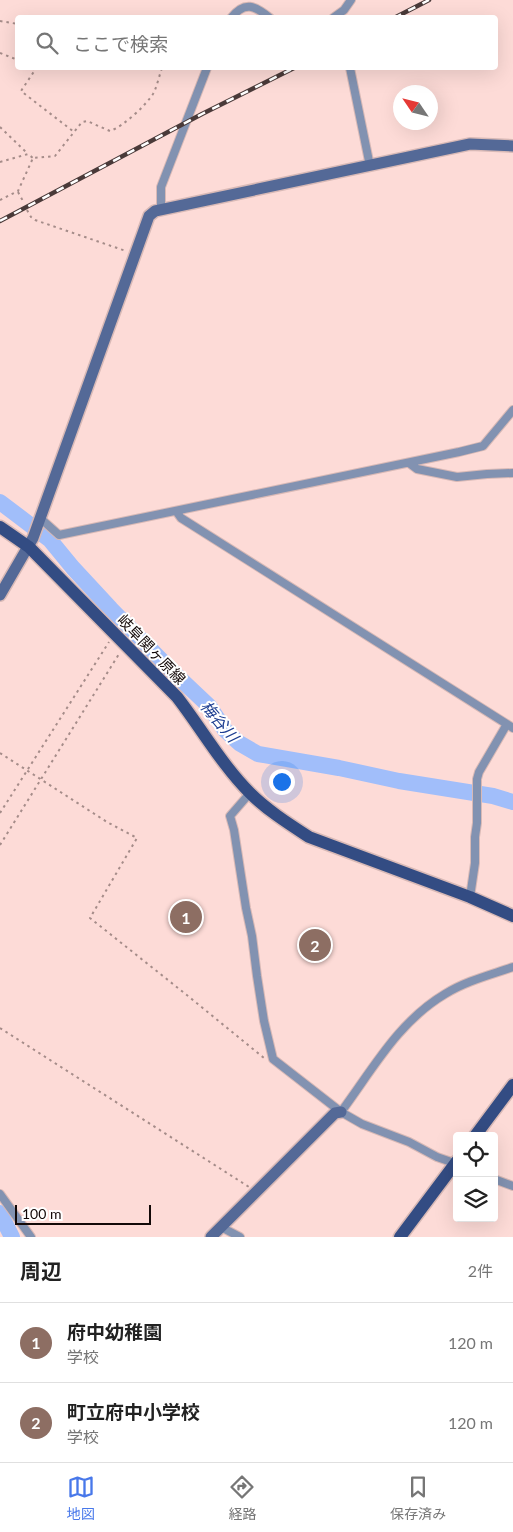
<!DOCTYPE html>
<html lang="ja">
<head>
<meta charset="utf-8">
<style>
  :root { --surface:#fff; --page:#f2f2f2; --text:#222; --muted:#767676; --line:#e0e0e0; --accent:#4878ea }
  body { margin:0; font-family:Lato,"Noto Sans JP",sans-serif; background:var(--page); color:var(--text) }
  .controls { position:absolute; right:15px; bottom:15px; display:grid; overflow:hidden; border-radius:5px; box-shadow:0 5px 20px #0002 }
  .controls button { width:45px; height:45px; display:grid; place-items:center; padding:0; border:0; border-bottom:1px solid var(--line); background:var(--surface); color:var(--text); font:25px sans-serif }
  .compass { position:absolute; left:393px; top:85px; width:45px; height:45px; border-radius:50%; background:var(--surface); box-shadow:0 5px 20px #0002; rotate:305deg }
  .scale { position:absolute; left:15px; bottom:12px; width:136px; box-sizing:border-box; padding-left:5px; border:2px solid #130908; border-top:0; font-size:14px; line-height:18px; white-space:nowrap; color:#130908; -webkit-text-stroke:4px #fff; paint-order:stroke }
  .you { position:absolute; left:281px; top:781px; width:18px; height:18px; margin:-12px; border:4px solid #fff; border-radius:50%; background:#1a73e8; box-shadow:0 0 0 8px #1a73e833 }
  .badge { display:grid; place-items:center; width:32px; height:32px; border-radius:50%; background:var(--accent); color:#fff; font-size:16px; font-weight:700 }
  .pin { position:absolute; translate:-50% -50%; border:2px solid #fff; box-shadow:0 1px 5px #0006 }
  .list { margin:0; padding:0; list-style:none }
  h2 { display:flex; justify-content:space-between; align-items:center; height:65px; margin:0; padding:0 20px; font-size:21px }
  h2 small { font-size:16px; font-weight:400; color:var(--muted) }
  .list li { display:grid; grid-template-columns:32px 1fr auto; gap:15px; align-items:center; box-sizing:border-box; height:80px; padding:0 20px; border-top:1px solid var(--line) }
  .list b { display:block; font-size:19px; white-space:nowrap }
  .list p { margin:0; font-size:16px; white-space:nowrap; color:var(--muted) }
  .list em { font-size:16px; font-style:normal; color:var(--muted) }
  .icon { flex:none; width:28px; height:28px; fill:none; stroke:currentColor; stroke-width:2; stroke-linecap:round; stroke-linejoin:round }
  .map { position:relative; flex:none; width:513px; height:1237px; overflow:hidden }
  .search { position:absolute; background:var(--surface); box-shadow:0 5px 20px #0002; left:15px; right:15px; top:15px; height:55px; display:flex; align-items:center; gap:12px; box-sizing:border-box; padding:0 18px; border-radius:5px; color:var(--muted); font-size:19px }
  .sheet { height:225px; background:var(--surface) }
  nav { display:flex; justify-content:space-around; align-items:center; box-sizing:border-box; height:70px; border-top:1px solid var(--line); background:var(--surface); font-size:14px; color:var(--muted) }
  nav a { display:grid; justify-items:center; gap:2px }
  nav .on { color:var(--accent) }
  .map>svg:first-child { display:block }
</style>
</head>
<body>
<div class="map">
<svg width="513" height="1237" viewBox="0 0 513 1237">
  <rect width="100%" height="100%" fill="#fddbd7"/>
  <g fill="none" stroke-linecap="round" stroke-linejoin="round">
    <path stroke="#a1befa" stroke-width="16" d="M 0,502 L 50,540 L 73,568 L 111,609 L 174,673 L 209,706 L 225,730 L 239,743 L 258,754 L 339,768 L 399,781 L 493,796 L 513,802
      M 0,1213 L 12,1237"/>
    <g stroke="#d8b9b6" stroke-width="10">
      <path id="street" d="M 231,18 C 245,0 255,6 270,18
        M 333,18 L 344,10 L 351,0
        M 350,68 L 370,166
        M 161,209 L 161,187 L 207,68
        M 409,463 L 417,469 L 457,477 L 487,474 L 513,473
        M 176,511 L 181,518 L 513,728
        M 40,518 L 59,535 L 459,452 L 483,446 L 513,410
        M 250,793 L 230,816 L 234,830 L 246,908 L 252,936 L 257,976 L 264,1021 L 273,1059 L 341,1112 L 362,1124 L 409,1142 L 437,1157 L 457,1164
        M 470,897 L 475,863 L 475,837 L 477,823 L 477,779 L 479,772 L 507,724
        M 341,1112 C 373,1069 398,1022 445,994 C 466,981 490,975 513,967
        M 494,1179 L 513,1186
        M 0,1194 L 31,1237
        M 221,1227 L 240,1237"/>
    </g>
    <g stroke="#d8b9b6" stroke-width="14">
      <path id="secondary" d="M 0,595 L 33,538 L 149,216 L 155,211 L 470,144 L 513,146
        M 211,1237 L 335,1113 L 341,1112"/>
    </g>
    <g stroke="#d8b9b6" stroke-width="15">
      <path id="primary" d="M 0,527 L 29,547 L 177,697 C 201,728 222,765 250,793 C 267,810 289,824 309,837 L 470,897 L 513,916
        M 475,1136 L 513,1085
        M 400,1237 L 457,1161"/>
    </g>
    <path stroke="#a58c89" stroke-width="2" stroke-dasharray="2.5 4" stroke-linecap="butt" d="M 0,21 L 18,24
      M 0,53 L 18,60
      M 32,68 L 35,70 L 21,91 L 74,132
      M 0,127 L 28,154
      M 0,162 L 28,154 L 33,158
      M 18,192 L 23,201
      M 0,200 L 18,191 L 33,158 L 55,156 L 82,122 L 87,121 L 110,131 C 124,126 145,106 153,94 C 157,87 159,76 162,68
      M 27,210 L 31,217 L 35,220 L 126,251
      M 0,753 L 107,822 L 137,838 L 90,918 L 188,996 L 264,1058 L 266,1058
      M 0,813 L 109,642
      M 0,845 L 119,654
      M 0,1028 L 249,1187"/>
    <use href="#street" stroke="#8292b1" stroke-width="8"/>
    <use href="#secondary" stroke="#546997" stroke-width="11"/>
    <use href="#primary" stroke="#334c83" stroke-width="12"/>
    <g stroke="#4a3a39" stroke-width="4.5">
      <path id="rail" d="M 394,18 L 429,0
        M 0,221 L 202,114 L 294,68"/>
    </g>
    <use href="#rail" stroke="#fff" stroke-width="2.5" stroke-dasharray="8" stroke-linecap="butt"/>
  </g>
  <g text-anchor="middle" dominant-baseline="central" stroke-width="4" stroke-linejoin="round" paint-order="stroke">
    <g font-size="15" fill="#130908" stroke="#fff">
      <text transform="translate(152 649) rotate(46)">岐阜関ヶ原線</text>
    </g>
    <g font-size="16" font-style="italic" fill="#1d3e91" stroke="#fff">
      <text transform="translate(220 721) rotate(50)">梅谷川</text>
    </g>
  </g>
</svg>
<div class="controls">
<button><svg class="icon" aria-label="locate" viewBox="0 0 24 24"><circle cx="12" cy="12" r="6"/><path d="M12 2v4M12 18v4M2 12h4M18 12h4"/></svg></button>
<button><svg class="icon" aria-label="layers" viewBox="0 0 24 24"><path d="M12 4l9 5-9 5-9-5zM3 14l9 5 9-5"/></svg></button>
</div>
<svg class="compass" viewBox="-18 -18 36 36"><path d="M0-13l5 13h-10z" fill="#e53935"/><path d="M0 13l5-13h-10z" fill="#767676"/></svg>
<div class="scale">100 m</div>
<div class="you"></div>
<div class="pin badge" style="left:186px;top:917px;background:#8d6e63">1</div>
<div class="pin badge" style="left:315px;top:945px;background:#8d6e63">2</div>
<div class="search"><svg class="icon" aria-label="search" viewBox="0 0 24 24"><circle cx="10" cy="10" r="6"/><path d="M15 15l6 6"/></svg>ここで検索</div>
</div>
<section class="sheet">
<h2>周辺<small>2件</small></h2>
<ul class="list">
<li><span class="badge" style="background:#8d6e63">1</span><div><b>府中幼稚園</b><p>学校</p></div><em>120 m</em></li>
<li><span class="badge" style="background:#8d6e63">2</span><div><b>町立府中小学校</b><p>学校</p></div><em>120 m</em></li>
</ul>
</section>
<nav>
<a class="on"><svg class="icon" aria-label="map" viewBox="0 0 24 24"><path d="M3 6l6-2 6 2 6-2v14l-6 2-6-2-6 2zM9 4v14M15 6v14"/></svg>地図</a>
<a><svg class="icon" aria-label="directions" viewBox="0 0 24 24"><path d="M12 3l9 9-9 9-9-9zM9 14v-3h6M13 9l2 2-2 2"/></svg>経路</a>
<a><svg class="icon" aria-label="saved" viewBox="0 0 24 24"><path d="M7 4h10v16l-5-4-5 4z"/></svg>保存済み</a>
</nav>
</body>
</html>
